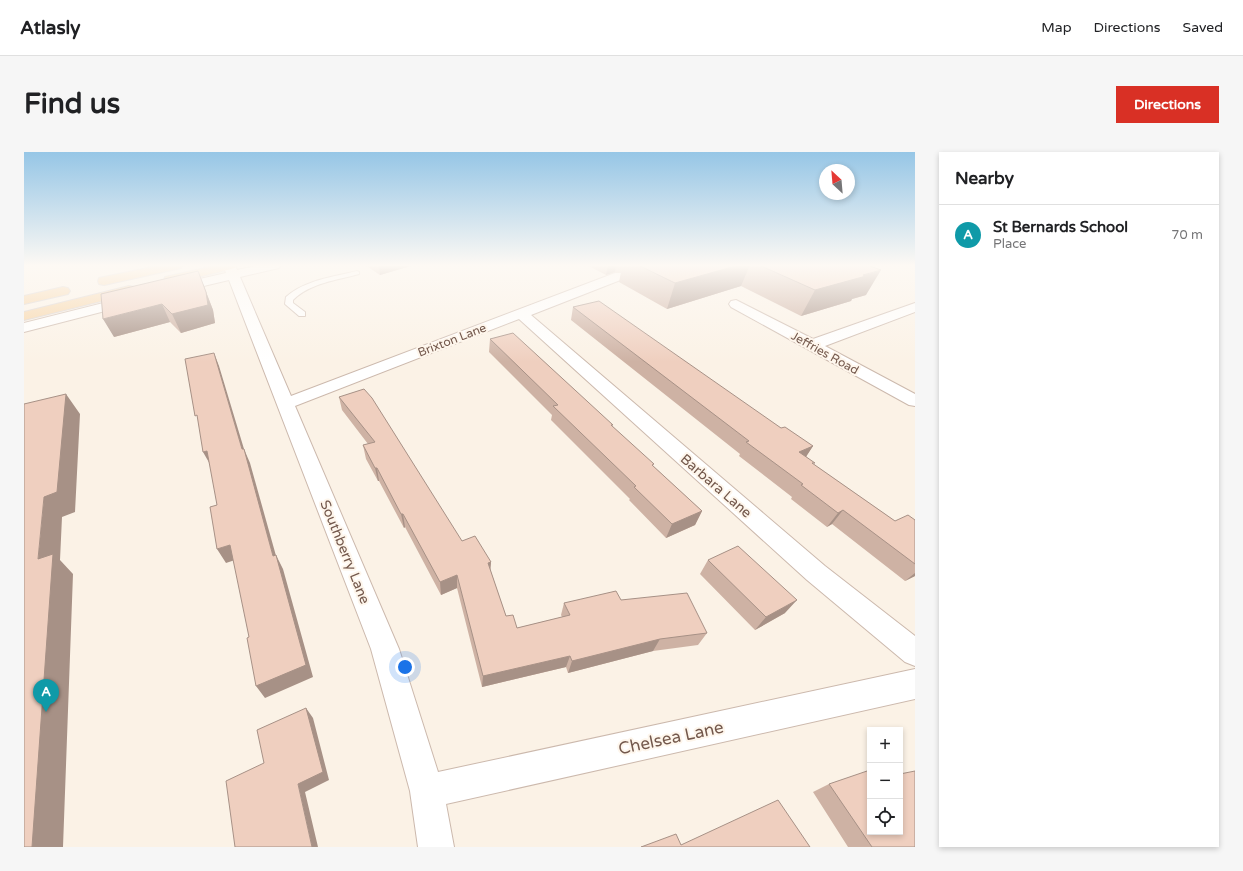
<!DOCTYPE html>
<html lang="en">
<head>
<meta charset="utf-8">
<style>
  :root { --surface:#fff; --page:#f6f6f6; --text:#202124; --muted:#757577; --line:#e0e0e0; --accent:#d93025 }
  body { margin:0; font-family:"Varela Round",sans-serif; background:var(--page); color:var(--text) }
  .controls { position:absolute; right:12px; bottom:12px; display:grid; overflow:hidden; border-radius:0px; box-shadow:0 2px 6px #0003 }
  .controls button { width:36px; height:36px; display:grid; place-items:center; padding:0; border:0; border-bottom:1px solid var(--line); background:var(--surface); color:var(--text); font:20px sans-serif }
  .compass { position:absolute; left:795px; top:12px; width:36px; height:36px; border-radius:50%; background:var(--surface); box-shadow:0 2px 6px #0003; rotate:334deg }
  .you { position:absolute; left:381px; top:515px; width:14px; height:14px; margin:-10px; border:3px solid #fff; border-radius:50%; background:#1a73e8; box-shadow:0 0 0 6px #1a73e833 }
  .badge { display:grid; place-items:center; width:26px; height:26px; border-radius:50%; background:var(--accent); color:#fff; font-size:13px; font-weight:700 }
  .pin { position:absolute; translate:-50% -33px; filter:drop-shadow(0 1px 2px #0008) }
  .pin::after { content:''; position:absolute; top:21px; width:14px; height:12px; background:inherit; clip-path:polygon(0 0,100% 0,50% 100%) }
  .list { margin:0; padding:0; list-style:none }
  h2 { display:flex; justify-content:space-between; align-items:center; height:52px; margin:0; padding:0 16px; font-size:17px }
  h2 small { font-size:13px; font-weight:400; color:var(--muted) }
  .list li { display:grid; grid-template-columns:26px 1fr auto; gap:12px; align-items:center; box-sizing:border-box; height:60px; padding:0 16px; border-top:1px solid var(--line) }
  .list b { display:block; font-size:15px; white-space:nowrap }
  .list p { margin:0; font-size:13px; white-space:nowrap; color:var(--muted) }
  .list em { font-size:13px; font-style:normal; color:var(--muted) }
  .icon { flex:none; width:22px; height:22px; fill:none; stroke:currentColor; stroke-width:2; stroke-linecap:round; stroke-linejoin:round }
  .map { position:relative; flex:none; width:891px; height:695px; overflow:hidden; border-radius:0px }
  header { display:flex; align-items:center; gap:24px; box-sizing:border-box; height:56px; padding:0 20px; background:var(--surface); border-bottom:1px solid var(--line) }
  header strong { font-size:19px }
  nav { display:flex; gap:22px; margin-inline-start:auto; font-size:14px }
  .intro { display:flex; align-items:center; justify-content:space-between; box-sizing:border-box; height:96px; padding:0 24px }
  h1 { margin:0; font-size:28px }
  .button { padding:10px 18px; border-radius:0px; background:var(--accent); color:#fff; font-size:14px; font-weight:700 }
  main { display:flex; gap:24px; padding:0 24px }
  aside { flex:1; background:var(--surface); border-radius:0px; box-shadow:0 2px 6px #0003 }
  .map>svg:first-child { display:block }
</style>
</head>
<body>
<header>
<strong>Atlasly</strong>
<nav><a>Map</a><a>Directions</a><a>Saved</a></nav>
</header>
<div class="intro"><h1>Find us</h1><a class="button">Directions</a></div>
<main>
<div class="map">
<svg width="891" height="695" viewBox="0 0 891 695">
  <rect width="100%" height="100%" fill="#fbf2e6"/>
  <g fill="none" stroke-linecap="round" stroke-linejoin="round">
    <g stroke="#ccb9ad" stroke-width="2">
      <path id="service" d="M 333,119 L 335,120 L 335,122 C 313,128 286,131 269,148 L 269,151 L 281,160 L 281,164 L 275,164 L 261,152 L 262,145 C 281,128 309,125 333,119 Z"/>
    </g>
    <g stroke="#ccb9ad" stroke-width="2">
      <path id="minor" d="M 199,113 L 211,113 L 213,118 L 237,113 L 257,113 L 255,116 L 216,125 L 267,244 L 591,121 L 599,121 L 601,124 L 599,127 L 507,163 L 801,414 L 891,484 L 891,514 L 881,510 L 783,428 L 495,167 L 271,254 L 375,497 L 414,620 L 891,517 L 891,547 L 422,652 L 430,695 L 394,695 L 386,639 L 347,497 L 205,128 L 150,141 L 145,140 L 143,137 L 145,134 L 202,121 Z
        M 107,144 L 112,145 L 114,148 L 112,151 L 0,180 L 0,171 Z
        M 712,148 L 789,187 L 891,151 L 891,160 L 801,194 L 891,242 L 891,254 L 885,253 L 707,155 L 705,152 L 707,149 Z"/>
    </g>
    <g stroke="#d8d0cd" stroke-width="2">
      <path id="primary" d="M 138,113 L 159,113 L 157,116 L 80,133 L 75,132 L 74,129 L 75,126 Z
        M 194,113 L 213,113 L 211,116 L 146,132 L 141,131 L 140,128 L 141,125 Z
        M 105,134 L 110,135 L 112,138 L 110,141 L 0,168 L 0,160 Z
        M 39,135 L 44,136 L 46,139 L 44,142 L 0,152 L 0,144 Z"/>
    </g>
    <use href="#service" fill="#fff" fill-rule="evenodd"/>
    <use href="#minor" fill="#fff" fill-rule="evenodd"/>
    <use href="#primary" fill="#f6d2a2" fill-rule="evenodd"/>
  </g>
  <path fill="#ceb2a4" d="M 341,113 L 390,113 L 356,123 Z
    M 563,113 L 843,113 L 842,143 L 828,147 L 827,149 L 777,164 L 717,134 L 643,157 L 595,130 L 597,120 L 591,120 L 582,123 Z
    M 174,119 L 189,158 L 191,171 L 157,181 L 146,170 L 90,185 Z
    M 549,155 L 757,276 L 789,294 L 782,304 L 789,312 L 871,369 L 891,368 L 891,424 L 881,429 L 808,372 L 803,375 L 767,347 L 768,345 L 715,304 L 716,302 L 547,168 Z
    M 466,187 L 588,274 L 629,314 L 678,359 L 671,373 L 642,386 L 605,348 L 606,347 L 527,268 L 528,263 L 465,200 Z
    M 315,245 L 438,389 L 467,410 L 466,417 L 482,464 L 493,476 L 538,465 L 537,463 L 540,451 L 597,448 L 683,481 L 674,493 L 629,499 L 544,521 L 542,515 L 458,535 L 433,436 L 417,443 L 381,375 L 380,376 L 355,329 L 354,329 L 342,307 L 339,293 L 344,292 L 318,258 Z
    M 684,408 L 761,461 L 731,478 L 676,422 Z
    M 805,632 L 891,695 L 824,695 L 789,640 Z"/>
  <path fill="#a79186" d="M 355,113 L 390,113 L 356,123 Z
    M 584,113 L 592,113 L 591,120 L 582,123 Z
    M 715,113 L 726,113 L 717,134 L 643,157 L 651,131 Z
    M 857,118 L 842,143 L 828,147 L 827,149 L 777,164 L 791,138 Z
    M 174,119 L 189,158 L 191,171 L 157,181 L 148,162 Z
    M 138,152 L 146,170 L 90,185 L 79,167 Z
    M 190,201 L 195,214 L 220,297 L 226,311 L 256,418 L 249,404 Z
    M 42,242 L 56,262 L 51,360 L 38,365 L 36,408 L 49,422 L 39,695 L 8,695 L 14,407 L 20,345 Z
    M 789,294 L 780,308 L 775,300 Z
    M 183,299 L 187,314 L 179,300 Z
    M 351,316 L 353,316 L 355,329 L 354,329 Z
    M 819,358 L 808,372 L 803,375 L 814,361 Z
    M 678,359 L 671,373 L 642,386 L 648,372 Z
    M 377,362 L 379,362 L 381,375 L 380,376 Z
    M 206,393 L 214,407 L 202,411 L 193,397 Z
    M 252,403 L 259,417 L 289,525 L 241,546 L 232,534 Z
    M 467,410 L 466,422 L 464,411 Z
    M 891,421 L 891,424 L 881,429 Z
    M 433,423 L 433,436 L 417,443 L 416,430 Z
    M 773,448 L 761,461 L 731,478 L 742,465 Z
    M 636,487 L 629,499 L 544,521 L 548,509 Z
    M 546,504 L 542,515 L 458,535 L 459,524 Z
    M 282,556 L 289,566 L 305,628 L 281,640 L 294,695 L 288,695 L 274,632 Z"/>
  <path fill="#efcfbf" stroke="#a79186" d="M 614,113 L 715,113 L 651,131 Z
    M 735,113 L 843,113 L 857,118 L 839,123 L 842,124 L 791,138 Z
    M 174,119 L 182,140 L 184,153 L 148,162 L 138,152 L 79,167 L 77,142 Z
    M 575,149 L 757,276 L 761,275 L 789,294 L 775,300 L 791,311 L 788,311 L 871,369 L 884,363 L 891,368 L 891,412 L 819,358 L 814,361 L 777,333 L 779,332 L 722,290 L 725,289 L 549,155 Z
    M 489,181 L 589,273 L 587,273 L 630,312 L 628,313 L 678,359 L 648,372 L 610,335 L 612,334 L 529,254 L 534,253 L 466,187 Z
    M 190,201 L 218,297 L 220,297 L 249,404 L 252,403 L 282,513 L 232,534 L 223,486 L 225,485 L 206,393 L 193,397 L 186,355 L 193,353 L 183,299 L 179,300 L 173,263 L 171,264 L 161,207 Z
    M 340,237 L 348,246 L 438,389 L 451,384 L 467,410 L 464,411 L 482,464 L 489,463 L 493,476 L 546,463 L 540,451 L 592,439 L 597,448 L 663,441 L 683,481 L 636,487 L 548,509 L 546,504 L 459,524 L 433,423 L 416,430 L 379,362 L 377,362 L 353,316 L 351,316 L 339,293 L 351,290 L 315,245 Z
    M 42,242 L 33,340 L 20,345 L 14,407 L 29,402 L 8,695 L 0,695 L 0,252 Z
    M 714,394 L 773,448 L 742,465 L 684,408 Z
    M 282,556 L 299,620 L 274,632 L 288,695 L 211,695 L 202,629 L 240,611 L 233,578 Z
    M 846,618 L 846,680 L 876,680 L 876,622 L 891,619 L 891,695 L 848,695 L 805,632 Z
    M 754,648 L 786,695 L 617,695 L 652,682 L 657,693 Z"/>
  <linearGradient id="sky" x2="0" y2="1"><stop stop-color="#96c6e6"/><stop offset="0.54" stop-color="#fdf9f4"/><stop offset="1" stop-color="#fdf9f4" stop-opacity="0"/></linearGradient>
  <rect width="891" height="210" fill="url(#sky)"/>
  <g text-anchor="middle" dominant-baseline="central" stroke-width="4" stroke-linejoin="round" paint-order="stroke">
    <g font-size="12" fill="#73584c" stroke="#fef6ec">
      <text transform="translate(428 188) rotate(-21)">Brixton Lane</text>
      <text transform="translate(801 201) rotate(29)">Jeffries Road</text>
    </g>
    <g font-size="14" fill="#73584c" stroke="#fef6ec">
      <text transform="translate(692 334) rotate(41)">Barbara Lane</text>
      <text transform="translate(321 400) rotate(68)">Southberry Lane</text>
    </g>
    <g font-size="17" fill="#73584c" stroke="#fef6ec">
      <text transform="translate(647 586) rotate(-12)">Chelsea Lane</text>
    </g>
  </g>
</svg>
<div class="controls">
<button>+</button>
<button>−</button>
<button><svg class="icon" aria-label="locate" viewBox="0 0 24 24"><circle cx="12" cy="12" r="6"/><path d="M12 2v4M12 18v4M2 12h4M18 12h4"/></svg></button>
</div>
<svg class="compass" viewBox="-18 -18 36 36"><path d="M0-13l5 13h-10z" fill="#e53935"/><path d="M0 13l5-13h-10z" fill="#757577"/></svg>
<div class="you"></div>
<div class="pin badge" style="left:22px;top:560px;background:#0f9aa8">A</div>
</div>
<aside>
<h2>Nearby<small></small></h2>
<ul class="list">
<li><span class="badge" style="background:#0f9aa8">A</span><div><b>St Bernards School</b><p>Place</p></div><em>70 m</em></li>
</ul>
</aside>
</main>
</body>
</html>
